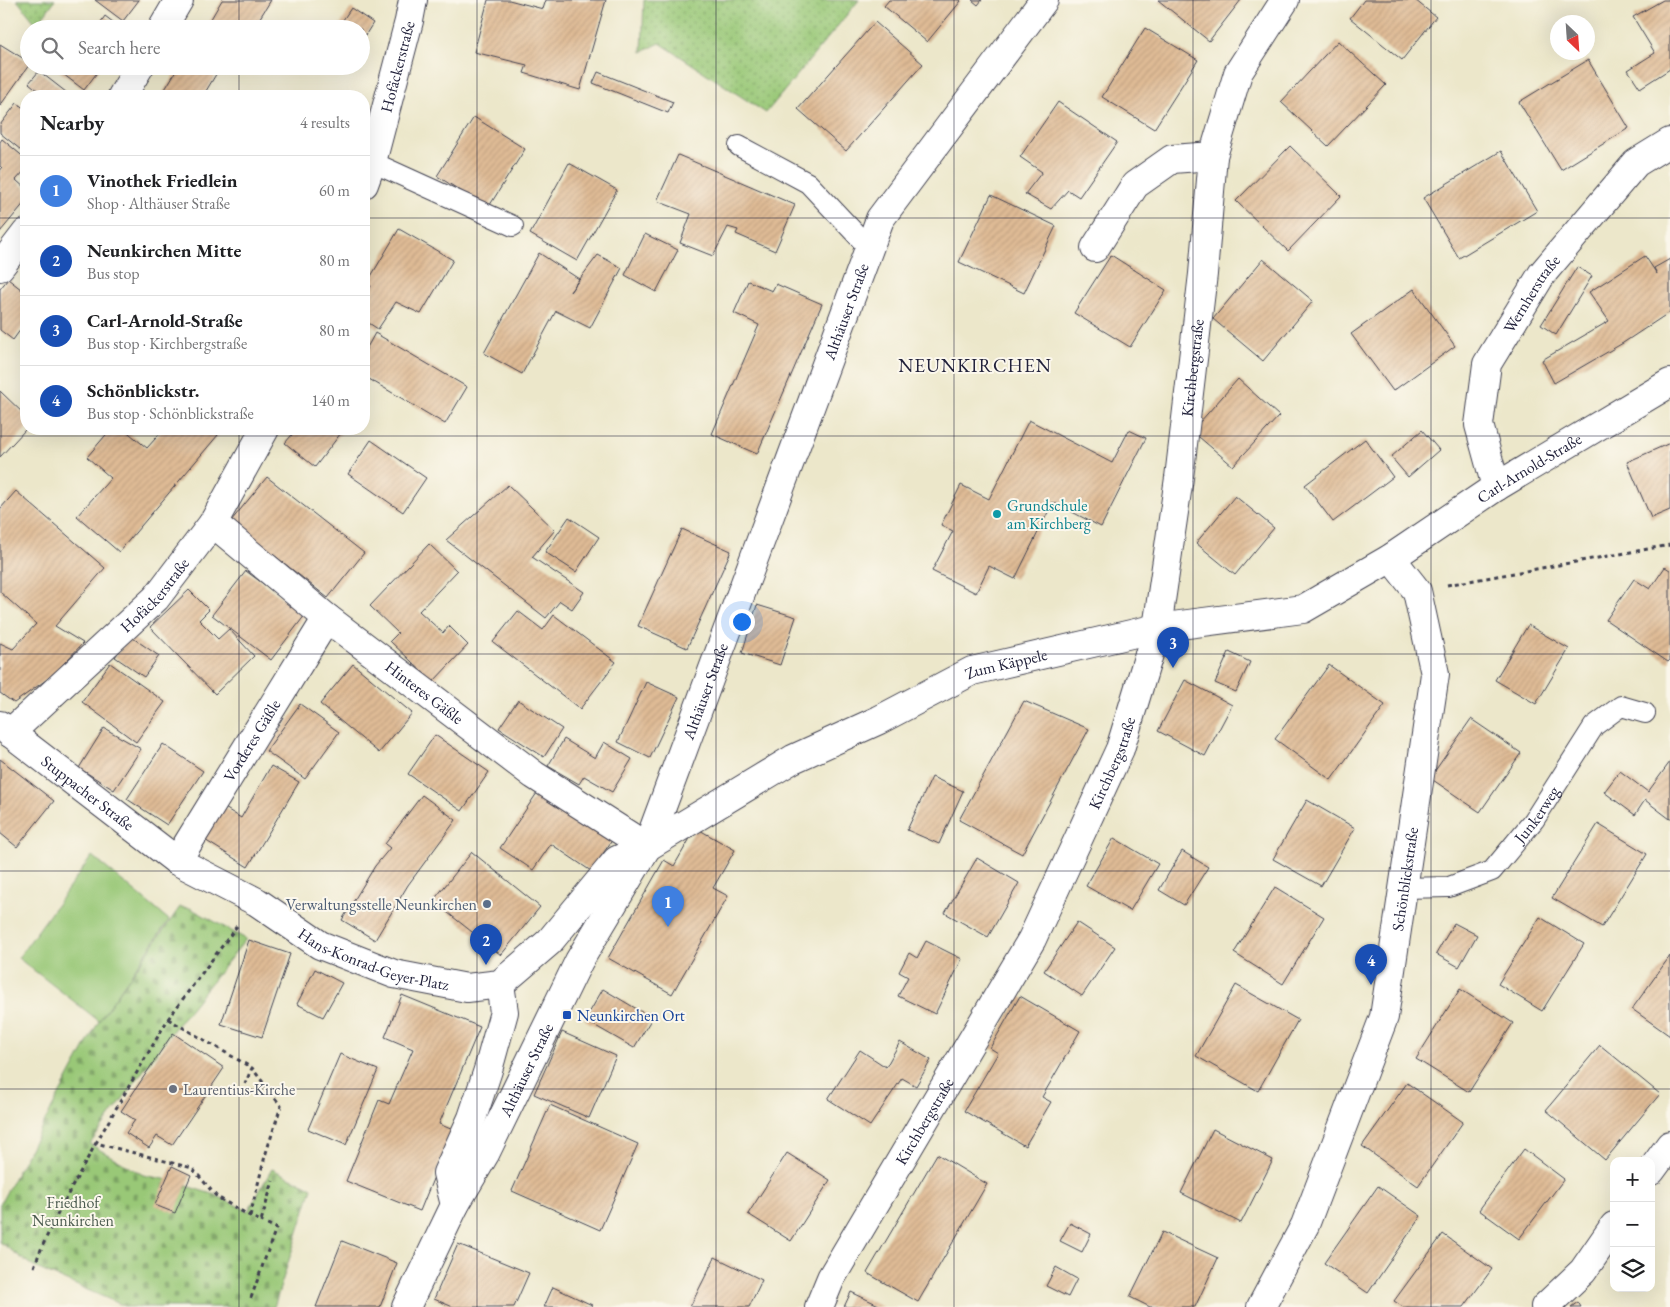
<!DOCTYPE html>
<html lang="en">
<head>
<meta charset="utf-8">
<style>
  :root { --surface:#fff; --page:#f2f2f2; --text:#202124; --muted:#757577; --line:#e0e0e0; --accent:#0b8043 }
  body { margin:0; font-family:"EB Garamond",serif; background:var(--page); color:var(--text) }
  .controls { position:absolute; right:15px; bottom:15px; display:grid; overflow:hidden; border-radius:10px; box-shadow:0 5px 20px #0002 }
  .controls button { width:45px; height:45px; display:grid; place-items:center; padding:0; border:0; border-bottom:1px solid var(--line); background:var(--surface); color:var(--text); font:25px sans-serif }
  .compass { position:absolute; left:1550px; top:15px; width:45px; height:45px; border-radius:50%; background:var(--surface); box-shadow:0 5px 20px #0002; rotate:155deg }
  .you { position:absolute; left:741px; top:621px; width:18px; height:18px; margin:-12px; border:4px solid #fff; border-radius:50%; background:#1a73e8; box-shadow:0 0 0 8px #1a73e833 }
  .badge { display:grid; place-items:center; width:32px; height:32px; border-radius:50%; background:var(--accent); color:#fff; font-size:16px; font-weight:700 }
  .pin { position:absolute; translate:-50% -41px; filter:drop-shadow(0 1px 2px #0008) }
  .pin::after { content:''; position:absolute; top:26px; width:18px; height:15px; background:inherit; clip-path:polygon(0 0,100% 0,50% 100%) }
  .list { margin:0; padding:0; list-style:none }
  h2 { display:flex; justify-content:space-between; align-items:center; height:65px; margin:0; padding:0 20px; font-size:21px }
  h2 small { font-size:16px; font-weight:400; color:var(--muted) }
  .list li { display:grid; grid-template-columns:32px 1fr auto; gap:15px; align-items:center; box-sizing:border-box; height:70px; padding:0 20px; border-top:1px solid var(--line) }
  .list b { display:block; font-size:19px; white-space:nowrap }
  .list p { margin:0; font-size:16px; white-space:nowrap; color:var(--muted) }
  .list em { font-size:16px; font-style:normal; color:var(--muted) }
  .icon { flex:none; width:28px; height:28px; fill:none; stroke:currentColor; stroke-width:2; stroke-linecap:round; stroke-linejoin:round }
  .map { position:relative; flex:none; width:1670px; height:1307px; overflow:hidden }
  .search { position:absolute; background:var(--surface); box-shadow:0 5px 20px #0002; left:20px; top:20px; width:350px; height:55px; display:flex; align-items:center; gap:12px; box-sizing:border-box; padding:0 18px; border-radius:28px; color:var(--muted); font-size:19px }
  .panel { position:absolute; background:var(--surface); box-shadow:0 5px 20px #0002; left:20px; top:90px; width:350px; height:345px; border-radius:20px }
  .map>svg:first-child { display:block }
</style>
</head>
<body>
<div class="map">
<svg width="1670" height="1307" viewBox="0 0 1670 1307">
  <defs>
    <pattern id="grass-dots" width="8" height="8" patternUnits="userSpaceOnUse" patternTransform="scale(1.25)"><rect width="8" height="8" fill="#99c877"/><path d="M2 2h.1M6 6h.1" fill="none" stroke="#7ca263" stroke-width="1.8" stroke-linecap="round"/></pattern>
    <pattern id="cemetery-stones" width="16" height="16" patternUnits="userSpaceOnUse" patternTransform="scale(1.25)"><rect width="16" height="16" fill="#99c877"/><path d="M2 7V4a2 2 0 0 1 4 0v3zM10 15v-3a2 2 0 0 1 4 0v3z" fill="#7ca263"/></pattern>
    <pattern id="building-hatch" width="6" height="6" patternUnits="userSpaceOnUse" patternTransform="scale(1.25)"><rect width="6" height="6" fill="#dfbb95"/><path d="M-1 1l2-2M0 6l6-6M5 7l2-2" fill="none" stroke="#bfa081"/></pattern>
  </defs>
  <rect width="100%" height="100%" fill="#fbf7ec"/>
  <filter id="ink" filterUnits="userSpaceOnUse"><feTurbulence type="fractalNoise" baseFrequency=".02" numOctaves="2"/><feDisplacementMap in="SourceGraphic" scale="10" xChannelSelector="R" yChannelSelector="G"/><feConvolveMatrix kernelMatrix="1 2 1 2 8 2 1 2 1" color-interpolation-filters="sRGB"/></filter>
  <filter id="wash" filterUnits="userSpaceOnUse"><feTurbulence type="fractalNoise" baseFrequency=".0096" numOctaves="4" result="noise"/><feDisplacementMap in="SourceGraphic" scale="20" xChannelSelector="R" yChannelSelector="G"/><feGaussianBlur stdDeviation="1.12" result="paint"/><feColorMatrix in="noise" values="0 0 0 0 0 0 0 0 0 0 0 0 0 0 0 0 0 1.4 0 .05"/><feComposite in="paint" operator="in"/></filter>
  <g filter="url(#wash)">
    <rect width="100%" height="100%" fill="#ece7ca"/>
    <path fill="url(#grass-dots)" stroke="#5e7559" d="M 17,0 L 55,0 L 37,25 Z
      M 644,0 L 859,0 L 766,113 L 660,43 L 642,52 Z"/>
    <path fill="url(#cemetery-stones)" stroke="#5e7559" d="M 180,907 L 190,908 L 246,939 L 170,1034 L 90,1144 L 143,1175 L 164,1179 L 215,1195 L 248,1211 L 272,1169 L 312,1188 L 274,1307 L 127,1307 L 34,1267 L 0,1242 L 0,1204 L 99,1021 Z"/>
    <path fill="#99c877" stroke="#5e7559" d="M 92,856 L 169,920 L 99,1021 L 18,958 Z"/>
    <g id="blocks">
      <path fill="url(#building-hatch)" d="M 95,0 L 139,0 L 123,21 Z
        M 222,0 L 271,0 L 253,29 L 205,29 Z
        M 488,0 L 509,0 L 543,9 L 546,0 L 606,0 L 580,90 L 524,73 L 527,65 L 474,52 Z
        M 889,0 L 960,0 L 961,1 L 927,42 L 884,6 Z
        M 972,0 L 982,0 L 978,5 Z
        M 1158,0 L 1241,0 L 1209,41 Z
        M 1364,0 L 1415,0 L 1436,17 L 1402,60 L 1350,18 Z
        M 1663,0 L 1670,0 L 1670,69 L 1640,88 L 1628,70 L 1655,53 L 1633,17 Z
        M 351,8 L 373,23 L 361,42 L 361,29 L 337,29 Z
        M 105,16 L 122,29 L 96,29 Z
        M 875,22 L 923,64 L 846,151 L 798,109 Z
        M 1145,28 L 1198,60 L 1154,129 L 1102,97 Z
        M 1338,41 L 1386,85 L 1328,146 L 1281,102 Z
        M 0,44 L 29,62 L 29,65 L 0,106 Z
        M 1588,60 L 1629,128 L 1561,170 L 1519,102 Z
        M 62,66 L 102,66 L 84,90 L 59,71 Z
        M 179,66 L 221,66 L 203,96 L 161,96 Z
        M 39,71 L 71,96 L 45,96 L 29,83 Z
        M 598,72 L 673,102 L 668,113 L 593,83 Z
        M 1058,102 L 1117,142 L 1079,197 L 1068,190 L 1051,209 L 1025,194 L 1042,172 L 1020,157 Z
        M 17,103 L 26,110 L 26,154 L 0,133 L 0,125 Z
        M 474,117 L 525,149 L 488,208 L 437,176 Z
        M 2,139 L 26,159 L 26,169 L 16,180 L 26,189 L 26,201 L 0,232 L 0,171 L 2,168 L 0,166 L 0,142 Z
        M 1290,146 L 1341,196 L 1288,251 L 1236,201 Z
        M 1501,151 L 1537,211 L 1459,258 L 1423,198 Z
        M 678,155 L 795,205 L 775,251 L 736,234 L 738,230 L 728,227 L 713,256 L 680,243 L 691,214 L 657,201 Z
        M 569,163 L 617,190 L 577,261 L 530,234 Z
        M 991,195 L 1056,226 L 1024,293 L 959,262 Z
        M 399,229 L 453,260 L 421,314 L 396,302 L 378,329 L 364,320 L 364,297 L 371,286 L 367,283 Z
        M 645,234 L 678,250 L 656,292 L 625,275 Z
        M 539,253 L 579,279 L 570,292 L 598,255 L 622,268 L 590,328 L 556,311 L 522,374 L 484,353 Z
        M 1111,255 L 1166,290 L 1130,347 L 1074,313 Z
        M 1645,256 L 1657,274 L 1654,268 L 1670,259 L 1670,312 L 1623,343 L 1554,383 L 1542,360 L 1609,321 L 1589,292 Z
        M 1263,259 L 1313,301 L 1263,361 L 1213,319 Z
        M 1577,267 L 1592,276 L 1556,335 L 1541,325 Z
        M 8,279 L 26,293 L 26,322 L 13,340 L 0,330 L 0,289 Z
        M 748,281 L 772,291 L 776,284 L 822,304 L 757,454 L 712,434 L 759,325 L 734,313 Z
        M 1414,289 L 1455,346 L 1393,391 L 1351,334 Z
        M 375,333 L 467,387 L 445,424 L 364,376 L 364,353 Z
        M 1238,379 L 1279,416 L 1233,466 L 1192,431 Z
        M 0,391 L 26,416 L 26,429 L 0,457 Z
        M 1029,420 L 1112,463 L 1129,430 L 1146,438 L 1101,527 L 1053,502 L 1015,579 L 989,566 L 976,593 L 932,571 L 953,531 L 941,525 L 961,485 L 989,499 Z
        M 111,429 L 124,429 L 147,448 L 164,429 L 211,429 L 218,435 L 119,552 L 77,516 L 111,478 L 87,457 Z
        M 297,429 L 344,429 L 315,467 L 285,443 Z
        M 1422,430 L 1439,450 L 1408,477 L 1391,457 Z
        M 1365,439 L 1393,477 L 1333,522 L 1305,485 Z
        M 371,440 L 426,478 L 403,512 L 348,474 Z
        M 1670,443 L 1670,510 L 1651,518 L 1627,462 Z
        M 267,477 L 364,553 L 328,598 L 231,521 Z
        M 508,485 L 555,530 L 532,557 L 584,592 L 572,609 L 560,601 L 546,618 L 446,540 Z
        M 16,491 L 105,568 L 55,626 L 83,643 L 53,675 L 14,703 L 0,693 L 0,643 L 13,649 L 36,624 L 0,592 L 0,509 Z
        M 1235,496 L 1274,528 L 1235,575 L 1196,543 Z
        M 569,517 L 599,537 L 576,572 L 545,552 Z
        M 682,529 L 731,551 L 687,648 L 638,626 Z
        M 429,544 L 457,571 L 419,611 L 443,633 L 449,626 L 468,645 L 433,682 L 390,641 L 398,633 L 370,606 Z
        M 1665,567 L 1670,570 L 1670,660 L 1668,662 L 1606,620 L 1634,579 L 1650,589 Z
        M 246,571 L 305,615 L 271,660 L 212,615 Z
        M 189,590 L 209,610 L 199,620 L 218,639 L 229,629 L 254,656 L 215,694 L 150,627 Z
        M 757,605 L 796,617 L 780,665 L 742,653 Z
        M 518,611 L 543,630 L 554,615 L 616,662 L 580,709 L 493,642 Z
        M 1528,625 L 1569,649 L 1536,704 L 1495,680 Z
        M 130,636 L 159,656 L 144,677 L 115,657 Z
        M 1229,652 L 1250,662 L 1236,692 L 1215,683 Z
        M 110,663 L 165,702 L 136,742 L 82,702 Z
        M 353,664 L 412,713 L 379,753 L 320,704 Z
        M 1329,665 L 1385,705 L 1331,780 L 1275,739 Z
        M 1185,680 L 1232,705 L 1205,756 L 1158,731 Z
        M 646,682 L 679,697 L 650,758 L 618,742 Z
        M 518,700 L 562,729 L 544,757 L 499,728 Z
        M 1024,701 L 1089,729 L 1022,854 L 959,820 Z
        M 300,704 L 339,732 L 305,779 L 266,751 Z
        M 1471,719 L 1521,753 L 1480,812 L 1430,778 Z
        M 104,728 L 141,749 L 114,790 L 79,768 Z
        M 435,735 L 489,772 L 462,811 L 408,774 Z
        M 564,739 L 595,758 L 604,742 L 632,759 L 612,792 L 584,776 L 579,784 L 548,766 Z
        M 163,744 L 203,771 L 167,825 L 127,799 Z
        M 0,759 L 54,801 L 17,847 L 0,833 Z
        M 1670,762 L 1670,819 L 1645,800 L 1635,815 L 1604,792 L 1620,771 L 1648,792 Z
        M 271,766 L 299,782 L 248,867 L 200,837 L 220,805 L 241,818 Z
        M 932,777 L 963,791 L 939,844 L 907,830 Z
        M 539,790 L 613,839 L 591,871 L 551,844 L 533,870 L 500,848 Z
        M 422,795 L 456,820 L 408,885 L 375,940 L 342,920 L 375,866 L 390,848 L 385,844 Z
        M 1307,800 L 1355,828 L 1321,886 L 1273,859 Z
        M 1598,824 L 1647,854 L 1602,927 L 1552,898 Z
        M 696,828 L 735,850 L 713,888 L 728,896 L 672,994 L 608,958 L 664,860 L 674,866 Z
        M 1114,838 L 1158,864 L 1130,911 L 1086,886 Z
        M 1182,851 L 1208,867 L 1184,905 L 1159,890 Z
        M 472,852 L 540,907 L 501,955 L 433,901 Z
        M 977,858 L 1019,883 L 988,937 L 945,913 Z
        M 1275,887 L 1324,917 L 1283,984 L 1234,953 Z
        M 1540,917 L 1584,944 L 1542,1011 L 1498,984 Z
        M 1077,922 L 1115,947 L 1082,996 L 1044,971 Z
        M 1454,923 L 1477,935 L 1459,967 L 1436,954 Z
        M 249,940 L 290,954 L 262,1037 L 221,1024 Z
        M 926,941 L 962,959 L 935,1014 L 898,996 L 908,977 L 899,972 L 909,953 L 917,958 Z
        M 1670,956 L 1670,1036 L 1632,1009 Z
        M 315,969 L 342,983 L 323,1017 L 297,1004 Z
        M 1236,985 L 1298,1020 L 1258,1091 L 1196,1056 Z
        M 603,989 L 652,1018 L 634,1048 L 585,1020 Z
        M 1460,989 L 1513,1023 L 1469,1092 L 1416,1059 Z
        M 402,995 L 480,1027 L 439,1124 L 453,1130 L 420,1211 L 346,1181 L 379,1100 L 389,1104 L 413,1049 L 385,1037 Z
        M 1020,996 L 1080,1031 L 1042,1097 L 1051,1102 L 1025,1146 L 964,1111 L 998,1053 L 990,1048 Z
        M 562,1032 L 616,1056 L 589,1118 L 534,1094 Z
        M 173,1033 L 224,1068 L 172,1145 L 157,1136 L 149,1148 L 126,1133 L 135,1120 L 121,1111 Z
        M 900,1042 L 931,1060 L 916,1086 L 902,1078 L 870,1126 L 828,1099 L 860,1050 L 886,1067 Z
        M 1600,1045 L 1660,1094 L 1605,1160 L 1546,1110 Z
        M 340,1054 L 378,1070 L 346,1145 L 308,1129 Z
        M 1407,1083 L 1463,1122 L 1418,1186 L 1362,1146 Z
        M 550,1105 L 638,1144 L 600,1230 L 512,1191 Z
        M 1213,1129 L 1273,1160 L 1241,1223 L 1181,1193 Z
        M 1524,1149 L 1564,1179 L 1519,1239 L 1479,1210 Z
        M 787,1153 L 830,1180 L 791,1241 L 748,1214 Z
        M 937,1154 L 987,1184 L 918,1302 L 867,1273 Z
        M 172,1166 L 191,1175 L 175,1213 L 155,1205 Z
        M 1378,1186 L 1421,1216 L 1368,1293 L 1324,1263 Z
        M 1070,1223 L 1091,1234 L 1082,1252 L 1060,1241 Z
        M 1162,1232 L 1218,1258 L 1195,1307 L 1150,1307 L 1130,1297 Z
        M 1443,1234 L 1492,1269 L 1464,1307 L 1403,1307 L 1394,1301 Z
        M 342,1241 L 397,1263 L 380,1307 L 316,1307 Z
        M 458,1244 L 529,1273 L 514,1307 L 453,1307 L 434,1299 Z
        M 715,1257 L 762,1280 L 749,1307 L 690,1307 Z
        M 1056,1267 L 1077,1279 L 1068,1297 L 1046,1286 Z
        M 553,1287 L 592,1305 L 591,1307 L 544,1307 Z
        M 851,1292 L 883,1307 L 844,1307 Z
        M 1578,1302 L 1581,1307 L 1571,1307 Z"/>
    </g>
  </g>
  <g filter="url(#ink)">
    <use href="#blocks" fill-opacity="0" stroke="#404050" stroke-width="1"/>
    <g fill="none" stroke-linecap="round" stroke-linejoin="round">
      <g stroke="#404050" stroke-width="22">
        <g id="service">
          <path d="M 739,146 L 808,183 L 869,248"/>
          <path d="M 372,162 L 513,226"/>
          <path id="s1" d="M 1403,888 L 1449,887 L 1492,871 L 1534,820 L 1594,726 L 1621,706 L 1645,713"/>
        </g>
      </g>
      <g stroke="#404050" stroke-width="30">
        <g id="minor">
          <path d="M 162,29 L 179,0"/>
          <path d="M 122,96 L 140,66"/>
          <path id="s2" d="M 364,184 L 372,162 L 409,21 L 413,0"/>
          <path d="M 1095,248 L 1135,185 L 1172,159 L 1213,156"/>
          <path d="M 0,267 L 26,233"/>
          <path id="s3" d="M 1496,487 L 1479,425 L 1487,364 L 1542,274 L 1636,163 L 1670,142"/>
          <path id="s4" d="M 213,523 L 327,618 L 534,775 L 647,847"/>
          <path id="s5" d="M 0,725 L 177,861 L 257,902 L 320,945 L 394,974 L 467,988 L 500,984 L 549,942 L 617,860 L 647,847 L 793,759 L 879,720 L 972,671 L 1157,628 L 1303,609 L 1391,558 L 1496,487 L 1670,383"/>
          <path id="s6" d="M 10,733 L 156,598 L 213,523 L 265,429"/>
          <path id="s7" d="M 177,861 L 327,618"/>
          <path d="M 1651,1171 L 1670,1145"/>
          <path d="M 455,1205 L 447,1173 L 472,1118 L 488,1070 L 504,1012 L 500,984"/>
          <path id="s8" d="M 819,1307 L 831,1278 L 1032,939 L 1120,749 L 1157,628 L 1179,478 L 1203,274 L 1213,156 L 1238,73 L 1285,0"/>
          <path id="s9" d="M 1261,1307 L 1305,1225 L 1384,1017 L 1435,674 L 1417,591 L 1391,558"/>
          <path d="M 1545,1307 L 1583,1271 L 1614,1226"/>
        </g>
      </g>
      <g stroke="#404050" stroke-width="30">
        <g id="tertiary">
          <path id="s10" d="M 406,1307 L 455,1205 L 485,1154 L 579,961 L 647,847 L 880,219 L 1044,0"/>
        </g>
      </g>
      <path stroke="#404050" stroke-width="3" stroke-dasharray="4 4" stroke-linecap="butt" d="M 1447,585 L 1670,545
        M 237,926 L 168,1019 L 96,1143 L 192,1168 L 217,1197 L 250,1216 L 261,1221 L 273,1181
        M 168,1019 L 252,1068 L 245,1084
        M 250,1216 L 265,1156 L 281,1106 L 252,1068
        M 34,1267 C 50,1224 74,1184 96,1143
        M 251,1298 L 276,1228 L 261,1221"/>
      <use href="#service" stroke="#fff" stroke-width="20"/>
      <use href="#minor" stroke="#fff" stroke-width="28"/>
      <use href="#tertiary" stroke="#fff" stroke-width="28"/>
    </g>
  </g>
  <path fill="none" stroke="#22223b" stroke-width="1" stroke-opacity="0.55" d="M 239,0 L 239,29M 477,0 L 477,1307M 716,0 L 716,1307M 954,0 L 954,1307M 1193,0 L 1193,1307M 1431,0 L 1431,1307M 239,66 L 239,96M 0,218 L 26,218M 364,218 L 1670,218M 239,429 L 239,1307M 0,436 L 1670,436M 0,654 L 1670,654M 0,871 L 1670,871M 0,1089 L 1670,1089"/>
  <circle fill="#0f9aa8" stroke="#fbf7ec" stroke-width="2" cx="997" cy="514" r="5"/>
  <circle fill="#5c6f8a" stroke="#fbf7ec" stroke-width="2" cx="487" cy="904" r="5"/>
  <rect fill="#1a4fb4" stroke="#fbf7ec" stroke-width="2" x="562" y="1010" width="10" height="10" rx="2.5"/>
  <circle fill="#6b7280" stroke="#fbf7ec" stroke-width="2" cx="173" cy="1089" r="5"/>
  <g text-anchor="middle" dominant-baseline="central" stroke-width="4" stroke-linejoin="round" paint-order="stroke">
    <g font-size="16" fill="#22223b" stroke="#fbf7ec">
      <text stroke="none"><textPath href="#s2" startOffset="122">Hofäckerstraße</textPath></text>
      <text stroke="none"><textPath href="#s3" startOffset="209">Wernherstraße</textPath></text>
      <text stroke="none"><textPath href="#s10" startOffset="1091">Althäuser Straße</textPath></text>
      <text stroke="none"><textPath href="#s8" startOffset="1024">Kirchbergstraße</textPath></text>
      <text stroke="none"><textPath href="#s5" startOffset="1754">Carl-Arnold-Straße</textPath></text>
      <text stroke="none"><textPath href="#s6" startOffset="200">Hofäckerstraße</textPath></text>
      <text stroke="none"><textPath href="#s5" startOffset="1185">Zum Käppele</textPath></text>
      <text stroke="none"><textPath href="#s10" startOffset="686">Althäuser Straße</textPath></text>
      <text stroke="none"><textPath href="#s4" startOffset="271">Hinteres Gäßle</textPath></text>
      <text stroke="none"><textPath href="#s7" startOffset="142">Vorderes Gäßle</textPath></text>
      <text stroke="none"><textPath href="#s8" startOffset="619">Kirchbergstraße</textPath></text>
      <text stroke="none"><textPath href="#s5" startOffset="111">Stuppacher Straße</textPath></text>
      <text stroke="none"><textPath href="#s1" startOffset="164">Junkerweg</textPath></text>
      <text stroke="none"><textPath href="#s9" startOffset="455">Schönblickstraße</textPath></text>
      <text stroke="none"><textPath href="#s5" startOffset="445">Hans-Konrad-Geyer-Platz</textPath></text>
      <text stroke="none"><textPath href="#s10" startOffset="266">Althäuser Straße</textPath></text>
      <text stroke="none"><textPath href="#s8" startOffset="214">Kirchbergstraße</textPath></text>
    </g>
    <g font-size="16" fill="#0d838f" stroke="#fbf7ec" text-anchor="start">
      <text x="1007" y="505">Grundschule<tspan x="1007" dy="18">am Kirchberg</tspan></text>
    </g>
    <g font-size="16" fill="#4e5e75" stroke="#fbf7ec" text-anchor="end">
      <text x="477" y="904">Verwaltungsstelle Neunkirchen</text>
    </g>
    <g font-size="16" fill="#164399" stroke="#fbf7ec" text-anchor="start">
      <text x="577" y="1015">Neunkirchen Ort</text>
    </g>
    <g font-size="16" fill="#5b616d" stroke="#fbf7ec" text-anchor="start">
      <text x="183" y="1089">Laurentius-Kirche</text>
    </g>
    <g font-size="16" fill="#4c5c50" stroke="#fbf7ec">
      <text x="73" y="1202">Friedhof<tspan x="73" dy="18">Neunkirchen</tspan></text>
    </g>
    <g font-size="19" letter-spacing="1" fill="#22223b" stroke="#fbf7ec">
      <text x="975" y="365">NEUNKIRCHEN</text>
    </g>
  </g>
</svg>
<div class="controls">
<button>+</button>
<button>−</button>
<button><svg class="icon" aria-label="layers" viewBox="0 0 24 24"><path d="M12 4l9 5-9 5-9-5zM3 14l9 5 9-5"/></svg></button>
</div>
<svg class="compass" viewBox="-18 -18 36 36"><path d="M0-13l5 13h-10z" fill="#e53935"/><path d="M0 13l5-13h-10z" fill="#757577"/></svg>
<div class="you"></div>
<div class="pin badge" style="left:668px;top:927px;background:#3f7fe0">1</div>
<div class="pin badge" style="left:486px;top:965px;background:#1a4fb4">2</div>
<div class="pin badge" style="left:1173px;top:668px;background:#1a4fb4">3</div>
<div class="pin badge" style="left:1371px;top:985px;background:#1a4fb4">4</div>
<div class="search"><svg class="icon" aria-label="search" viewBox="0 0 24 24"><circle cx="10" cy="10" r="6"/><path d="M15 15l6 6"/></svg>Search here</div>
<section class="panel">
<h2>Nearby<small>4 results</small></h2>
<ul class="list">
<li><span class="badge" style="background:#3f7fe0">1</span><div><b>Vinothek Friedlein</b><p>Shop · Althäuser Straße</p></div><em>60 m</em></li>
<li><span class="badge" style="background:#1a4fb4">2</span><div><b>Neunkirchen Mitte</b><p>Bus stop</p></div><em>80 m</em></li>
<li><span class="badge" style="background:#1a4fb4">3</span><div><b>Carl-Arnold-Straße</b><p>Bus stop · Kirchbergstraße</p></div><em>80 m</em></li>
<li><span class="badge" style="background:#1a4fb4">4</span><div><b>Schönblickstr.</b><p>Bus stop · Schönblickstraße</p></div><em>140 m</em></li>
</ul>
</section>
</div>
</body>
</html>
